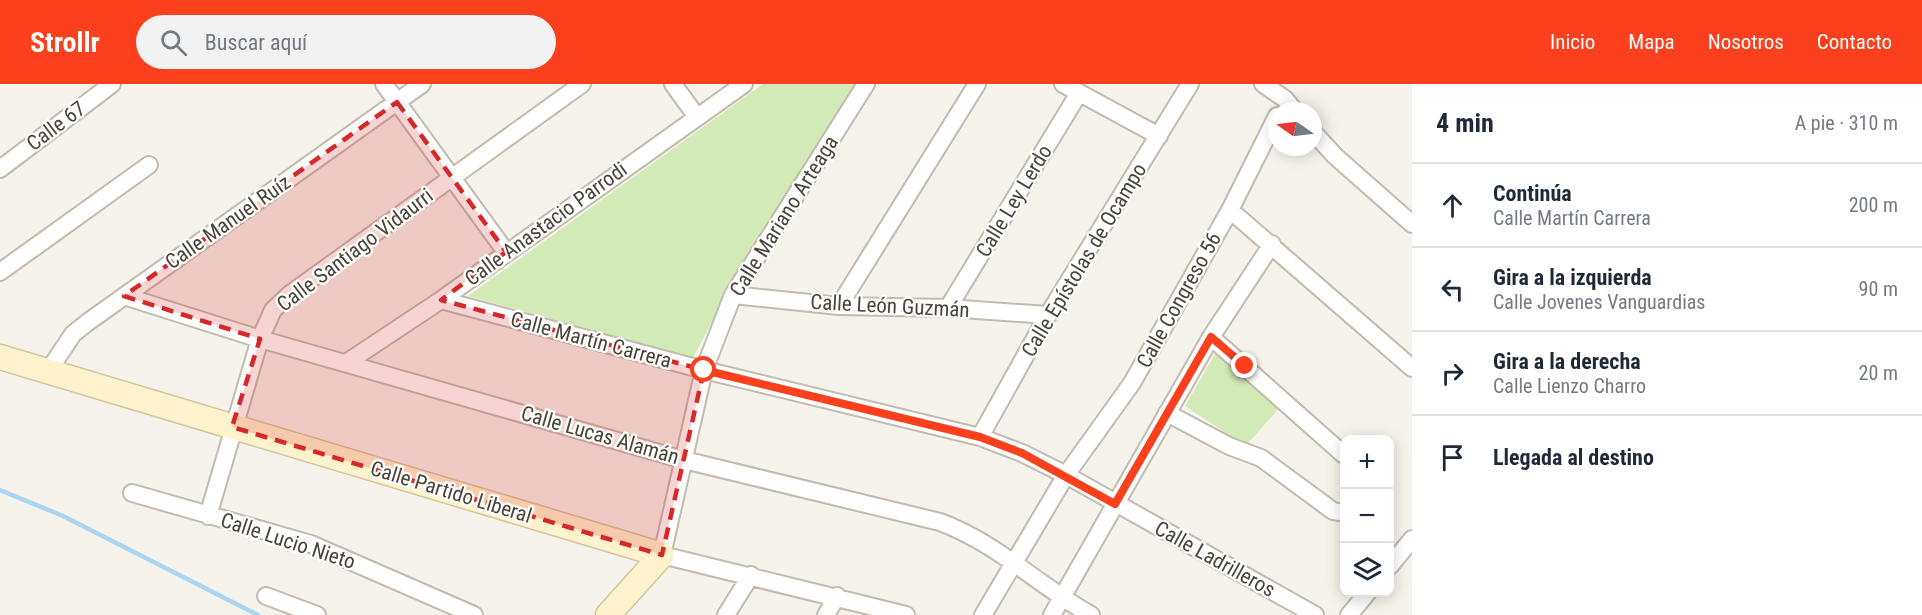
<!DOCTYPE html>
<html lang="es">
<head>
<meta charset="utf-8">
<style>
  :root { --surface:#fff; --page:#f2f2f3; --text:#1f2937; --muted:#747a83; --line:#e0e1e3; --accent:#fc3f1d }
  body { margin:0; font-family:"Roboto Condensed",sans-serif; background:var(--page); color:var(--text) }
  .controls { position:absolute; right:18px; bottom:18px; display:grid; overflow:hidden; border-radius:12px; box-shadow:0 3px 15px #0003 }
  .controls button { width:54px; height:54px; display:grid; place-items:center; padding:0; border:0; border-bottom:2px solid var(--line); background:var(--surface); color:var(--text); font:30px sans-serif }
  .compass { position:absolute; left:1268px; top:18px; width:54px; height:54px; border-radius:50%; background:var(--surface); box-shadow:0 3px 15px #0003; rotate:284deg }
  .stop { position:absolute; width:18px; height:18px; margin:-14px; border:4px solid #fc3f1d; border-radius:50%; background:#fff }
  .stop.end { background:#fc3f1d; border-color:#fff; box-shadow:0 2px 6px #0008 }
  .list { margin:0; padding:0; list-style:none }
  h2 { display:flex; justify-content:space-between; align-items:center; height:78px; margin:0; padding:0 24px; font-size:26px }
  h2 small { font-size:20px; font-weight:400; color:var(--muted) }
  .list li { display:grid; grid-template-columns:39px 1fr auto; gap:18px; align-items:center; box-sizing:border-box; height:84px; padding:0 24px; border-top:2px solid var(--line) }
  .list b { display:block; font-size:22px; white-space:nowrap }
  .list p { margin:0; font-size:20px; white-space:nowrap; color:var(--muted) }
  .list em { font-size:20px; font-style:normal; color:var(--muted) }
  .icon { flex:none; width:33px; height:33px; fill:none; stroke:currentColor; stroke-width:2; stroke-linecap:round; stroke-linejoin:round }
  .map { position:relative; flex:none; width:1412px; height:531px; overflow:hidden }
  header { display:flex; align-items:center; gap:36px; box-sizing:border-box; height:84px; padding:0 30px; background:var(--accent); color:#fff }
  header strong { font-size:28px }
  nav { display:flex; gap:33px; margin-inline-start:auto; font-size:21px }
  .search { width:420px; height:54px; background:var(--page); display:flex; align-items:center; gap:15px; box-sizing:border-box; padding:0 21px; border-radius:33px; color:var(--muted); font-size:22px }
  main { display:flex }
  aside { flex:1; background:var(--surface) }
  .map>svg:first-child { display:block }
</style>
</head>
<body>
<header>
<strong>Strollr</strong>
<div class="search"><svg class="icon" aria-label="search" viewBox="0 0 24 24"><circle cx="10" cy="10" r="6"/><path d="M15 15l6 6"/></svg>Buscar aquí</div>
<nav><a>Inicio</a><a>Mapa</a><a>Nosotros</a><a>Contacto</a></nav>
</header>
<main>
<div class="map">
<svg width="1412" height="531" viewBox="0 0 1412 531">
  <rect width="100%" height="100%" fill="#f6f3ec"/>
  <path fill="#d2eab5" d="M 763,0 L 856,0 L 743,178 L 693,274 L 468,212 Z
    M 1221,269 L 1282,321 L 1249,358 L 1242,360 L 1185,322 L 1215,270 Z"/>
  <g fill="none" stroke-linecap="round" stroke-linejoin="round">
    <path stroke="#a9d4f2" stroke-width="4.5" d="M 0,406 L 63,432 L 258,531"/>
    <g stroke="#c2bbae" stroke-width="20">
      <path id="street" d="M 384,0 L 506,168
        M 673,0 L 697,33
        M 866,0 L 733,211 L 704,286 L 662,471 L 906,531
        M 1063,0 L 1159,52
        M 1263,0 L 1285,15 L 1295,27
        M 1313,48 L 1335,72 L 1412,140
        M 0,85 L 112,0
        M 1230,126 L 1412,284
        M 0,188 L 149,81
        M 733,211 L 839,222 L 948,224 L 1048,231
        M 124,212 L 260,255 L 684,376 L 940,438 C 997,459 1039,502 1091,531
        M 441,216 L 704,286 L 980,353 L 1022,369 L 1066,391 L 1315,531
        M 839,222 L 977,0
        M 948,224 L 1079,9
        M 1211,253 L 1344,371
        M 346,279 L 441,216 L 744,0
        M 47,289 L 73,250 L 88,238 L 422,0
        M 1167,329 L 1229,362 L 1261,374 L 1333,427 L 1344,429
        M 980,353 L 1048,231 L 1190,0
        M 132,409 L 311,460 L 474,531
        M 208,432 L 260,255 L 273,226 L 290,210 L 582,0
        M 1390,482 L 1412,455
        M 266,512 L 317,531
        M 726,531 L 751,491
        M 826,531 L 837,512
        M 983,531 L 1066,391 L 1132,299 L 1230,126 L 1277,32
        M 1052,531 L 1211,253 L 1272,160
        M 1349,531 L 1368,508"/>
    </g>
    <g stroke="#d6c79b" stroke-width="27">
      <path id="secondary" d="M 0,273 L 662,471 L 608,531"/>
    </g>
    <use href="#street" stroke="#fff" stroke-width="16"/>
    <use href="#secondary" stroke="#fff3cd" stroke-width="24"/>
  </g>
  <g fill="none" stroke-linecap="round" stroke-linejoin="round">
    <path stroke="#fc3f1d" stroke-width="8" d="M 704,286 L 980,353 L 1022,369 L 1115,420 L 1211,253 L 1245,282"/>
  </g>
  <path fill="#d62828" fill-opacity="0.2" stroke="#d62828" stroke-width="4.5" stroke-dasharray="12 8" stroke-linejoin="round" d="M 397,18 L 506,168 L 441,216 L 704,286 L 662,471 L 232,343 L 260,255 L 124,212 Z"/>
  <g text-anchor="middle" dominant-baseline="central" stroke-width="4.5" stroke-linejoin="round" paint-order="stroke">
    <g font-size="21" fill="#4b4439" stroke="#fff">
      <text transform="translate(56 42) rotate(-37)">Calle 67</text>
      <text transform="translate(1014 117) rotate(-59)">Calle Ley Lerdo</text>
      <text transform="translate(784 132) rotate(-58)">Calle Mariano Arteaga</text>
      <text transform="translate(228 138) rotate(-35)">Calle Manuel Ruíz</text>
      <text transform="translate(546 140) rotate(-36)">Calle Anastacio Parrodi</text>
      <text transform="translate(355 166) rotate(-37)">Calle Santiago Vidaurri</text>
      <text transform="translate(1084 176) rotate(-59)">Calle Epístolas de Ocampo</text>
      <text transform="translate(1179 216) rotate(-61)">Calle Congreso 56</text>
      <text transform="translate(890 222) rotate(3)">Calle León Guzmán</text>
      <text transform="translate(591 256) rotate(15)">Calle Martín Carrera</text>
      <text transform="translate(600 351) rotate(16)">Calle Lucas Alamán</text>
      <text transform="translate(451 408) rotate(17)">Calle Partido Liberal</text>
      <text transform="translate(288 457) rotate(18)">Calle Lucio Nieto</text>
      <text transform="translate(1215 475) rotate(29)">Calle Ladrilleros</text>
    </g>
  </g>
</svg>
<div class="controls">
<button>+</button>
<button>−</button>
<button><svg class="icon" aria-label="layers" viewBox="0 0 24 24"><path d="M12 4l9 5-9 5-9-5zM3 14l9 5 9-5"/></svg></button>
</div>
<svg class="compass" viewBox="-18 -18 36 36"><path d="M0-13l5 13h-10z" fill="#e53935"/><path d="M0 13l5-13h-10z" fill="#747a83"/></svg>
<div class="stop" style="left:704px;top:286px"></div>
<div class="stop end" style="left:1245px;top:282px"></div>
</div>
<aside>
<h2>4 min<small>A pie · 310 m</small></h2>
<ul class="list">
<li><svg class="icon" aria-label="ahead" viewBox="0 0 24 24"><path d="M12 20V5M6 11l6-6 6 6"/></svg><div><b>Continúa</b><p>Calle Martín Carrera</p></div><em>200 m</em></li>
<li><svg class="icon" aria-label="left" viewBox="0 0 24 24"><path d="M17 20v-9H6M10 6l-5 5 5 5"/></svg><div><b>Gira a la izquierda</b><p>Calle Jovenes Vanguardias</p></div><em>90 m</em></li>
<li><svg class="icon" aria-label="right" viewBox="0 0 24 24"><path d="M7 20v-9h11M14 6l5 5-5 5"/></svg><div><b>Gira a la derecha</b><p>Calle Lienzo Charro</p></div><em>20 m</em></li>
<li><svg class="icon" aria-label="arrive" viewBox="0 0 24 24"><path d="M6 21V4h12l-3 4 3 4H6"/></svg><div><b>Llegada al destino</b></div></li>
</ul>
</aside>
</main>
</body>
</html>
